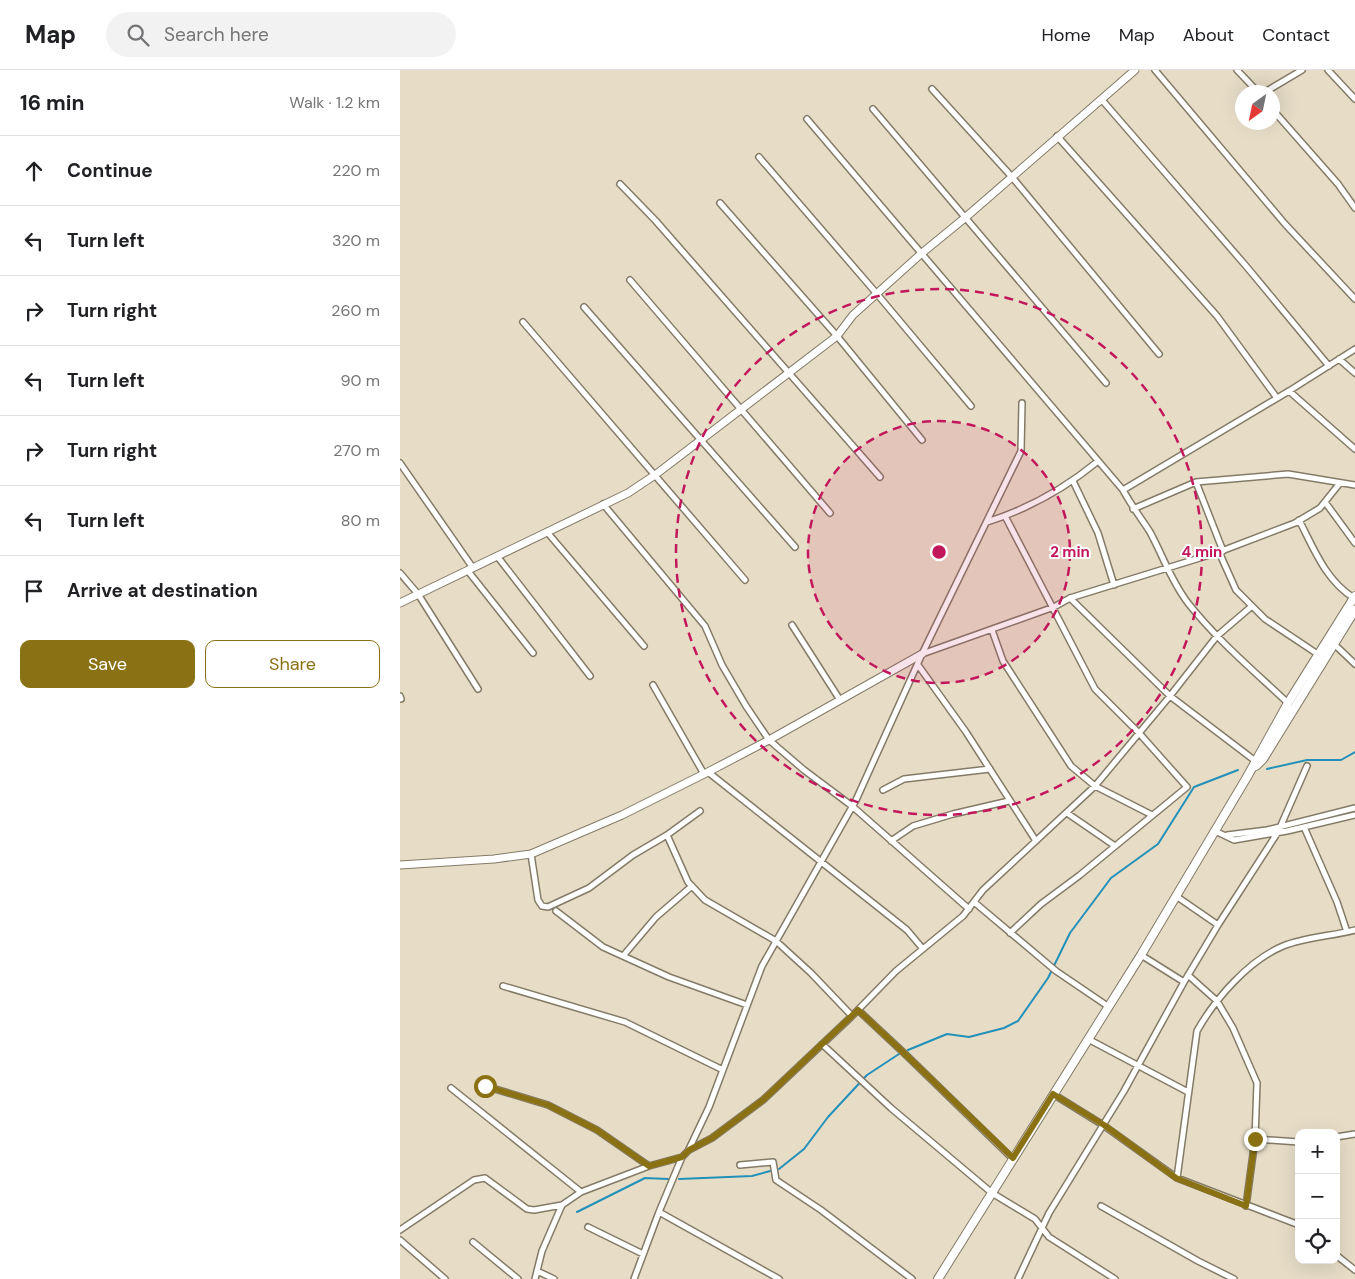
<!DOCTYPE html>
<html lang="en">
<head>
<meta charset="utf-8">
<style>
  :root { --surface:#fff; --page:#f2f2f2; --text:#202124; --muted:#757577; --line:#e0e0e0; --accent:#8a7214 }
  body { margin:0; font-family:"DM Sans",sans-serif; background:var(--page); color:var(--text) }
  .controls { position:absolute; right:15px; bottom:15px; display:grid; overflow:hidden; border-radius:10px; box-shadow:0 5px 20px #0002 }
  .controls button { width:45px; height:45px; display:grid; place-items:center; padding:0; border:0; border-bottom:1px solid var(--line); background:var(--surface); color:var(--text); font:25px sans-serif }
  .compass { position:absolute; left:835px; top:15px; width:45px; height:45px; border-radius:50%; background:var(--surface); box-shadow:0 5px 20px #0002; rotate:213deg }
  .stop { position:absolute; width:15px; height:15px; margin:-11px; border:4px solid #8a7214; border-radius:50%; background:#fff }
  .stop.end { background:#8a7214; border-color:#fff; box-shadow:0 1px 5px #0008 }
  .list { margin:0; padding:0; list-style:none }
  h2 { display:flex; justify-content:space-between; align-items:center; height:65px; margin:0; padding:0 20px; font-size:21px }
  h2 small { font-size:16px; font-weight:400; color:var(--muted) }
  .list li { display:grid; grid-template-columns:32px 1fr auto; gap:15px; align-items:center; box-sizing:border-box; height:70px; padding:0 20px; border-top:1px solid var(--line) }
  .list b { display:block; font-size:19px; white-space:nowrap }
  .list em { font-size:16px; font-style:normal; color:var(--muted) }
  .actions { display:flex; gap:10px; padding:15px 20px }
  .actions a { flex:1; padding:11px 0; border:1px solid var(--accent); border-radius:10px; text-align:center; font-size:18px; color:var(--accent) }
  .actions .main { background:var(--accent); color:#fff }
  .icon { flex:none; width:28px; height:28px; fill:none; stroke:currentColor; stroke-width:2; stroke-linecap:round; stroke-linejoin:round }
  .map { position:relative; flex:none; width:955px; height:1209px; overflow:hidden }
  header { display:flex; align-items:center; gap:30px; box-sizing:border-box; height:70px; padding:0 25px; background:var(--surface); border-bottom:1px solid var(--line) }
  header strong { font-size:24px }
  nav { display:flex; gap:28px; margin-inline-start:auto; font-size:18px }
  .search { width:350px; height:45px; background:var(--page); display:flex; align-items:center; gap:12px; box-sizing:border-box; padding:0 18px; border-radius:28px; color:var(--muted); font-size:19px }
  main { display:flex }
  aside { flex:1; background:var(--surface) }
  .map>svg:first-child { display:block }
</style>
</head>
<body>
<header>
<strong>Map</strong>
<div class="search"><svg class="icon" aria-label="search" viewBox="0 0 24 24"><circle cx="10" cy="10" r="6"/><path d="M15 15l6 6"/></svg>Search here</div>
<nav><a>Home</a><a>Map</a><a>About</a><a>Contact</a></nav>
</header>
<main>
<aside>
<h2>16 min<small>Walk · 1.2 km</small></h2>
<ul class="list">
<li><svg class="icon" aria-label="ahead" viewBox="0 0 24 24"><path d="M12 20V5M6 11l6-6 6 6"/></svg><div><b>Continue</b></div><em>220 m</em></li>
<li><svg class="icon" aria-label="left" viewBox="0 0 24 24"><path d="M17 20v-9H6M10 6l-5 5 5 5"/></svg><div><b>Turn left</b></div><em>320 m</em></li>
<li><svg class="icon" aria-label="right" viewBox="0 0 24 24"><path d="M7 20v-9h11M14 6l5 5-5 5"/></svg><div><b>Turn right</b></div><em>260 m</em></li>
<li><svg class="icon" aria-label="left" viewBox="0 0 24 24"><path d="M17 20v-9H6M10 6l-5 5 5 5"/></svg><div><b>Turn left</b></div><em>90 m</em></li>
<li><svg class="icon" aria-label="right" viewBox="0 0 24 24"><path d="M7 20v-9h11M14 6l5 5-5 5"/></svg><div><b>Turn right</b></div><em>270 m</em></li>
<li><svg class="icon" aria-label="left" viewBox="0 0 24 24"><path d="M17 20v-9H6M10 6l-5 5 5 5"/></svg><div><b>Turn left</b></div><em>80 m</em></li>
<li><svg class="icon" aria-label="arrive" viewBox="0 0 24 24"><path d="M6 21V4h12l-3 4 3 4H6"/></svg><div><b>Arrive at destination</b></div></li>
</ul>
<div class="actions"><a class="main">Save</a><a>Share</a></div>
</aside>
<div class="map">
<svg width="955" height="1209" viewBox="0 0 955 1209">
  <rect width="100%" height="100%" fill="#e7ddc7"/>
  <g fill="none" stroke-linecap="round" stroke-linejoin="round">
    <path stroke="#2290b9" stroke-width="2" d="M 867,699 L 907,690 L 941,690 L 955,682
      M 508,980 L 547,964 L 569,967 L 604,958 L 618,951 L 648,908 L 670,863 L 711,808 L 758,774 L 794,717 L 838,700
      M 379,1099 L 404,1079 L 428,1047 L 467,1005 L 499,984
      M 279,1109 L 352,1106 L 370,1101
      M 177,1142 L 245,1108 L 268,1109"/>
    <g stroke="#847b67" stroke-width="8">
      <path id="street" d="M 755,0 L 885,154 L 955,229
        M 837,0 L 858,22
        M 928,0 L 955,29
        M 532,19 L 612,107 L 759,284
        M 865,22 L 902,0
        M 702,30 L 846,196 L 929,296
        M 473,39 L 706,313
        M 872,39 L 938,114 L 955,138
        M 407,49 L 723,420 C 731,435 741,448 750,462 C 763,486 771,511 788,533 C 817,570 854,601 888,633
        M 657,66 L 817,246 L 877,328
        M 359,87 L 477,224 L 571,336
        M 220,114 L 255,150 L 480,407
        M 320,133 L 437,266 L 522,370
        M 230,210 L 430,443
        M 184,237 L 395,477
        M 123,252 L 345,510
        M 939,289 L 955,303
        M 889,321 L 955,379
        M 0,393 L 73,498
        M 673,411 L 698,463 L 714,515
        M 796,412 L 823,481
        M 723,420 L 889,321 L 955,279
        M 925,432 L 955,473
        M 203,434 L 305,556 L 322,595 L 346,636 L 369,670 L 404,700 L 452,736 L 569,839
        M 733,439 L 796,412 L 888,404 L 955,415
        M 605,446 L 695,619 L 739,663 L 787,717 L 680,805 L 641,834 L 610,863
        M 899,450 C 914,479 926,511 954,528
        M 587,452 C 628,439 664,419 697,392
        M 147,462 L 244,576
        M 819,482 L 836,520 L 865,549 L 919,585
        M 97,486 L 190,606
        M 68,501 L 133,583
        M 0,503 L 18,524 L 78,619
        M 670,528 L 770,626 L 858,693
        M 392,555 L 440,630
        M 592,560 L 603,591 L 671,696 L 695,716 L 752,745
        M 934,574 L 955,594
        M 522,584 L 654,537 L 670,528 L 819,482 L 895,453 L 920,438 L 940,413
        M 518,595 L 566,662 L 636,771
        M 253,615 L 304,704
        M 0,626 L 1,629
        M 308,702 L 507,860 L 523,879
        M 483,720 L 504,709 L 590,699
        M 667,743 L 715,776
        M 904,757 L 937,832 L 947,862
        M 815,761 L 834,770 L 887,761 L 955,745
        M 267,765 L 288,812 L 305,830 L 376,871 L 411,903 L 452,946
        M 827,765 L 867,760 L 955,738
        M 491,771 L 513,756 L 553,744 L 609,731
        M 131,784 L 138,830 L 142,836 L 148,837 L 189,818 L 233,785 L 267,765 L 300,741
        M 776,826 L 818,855
        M 574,832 L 656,901 L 709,937
        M 156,841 L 203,877 L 269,907 L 347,935
        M 741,885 L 784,912
        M 223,886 L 256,847 L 292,816
        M 788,905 L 817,931 L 833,958 L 857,1013 L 855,1069 L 846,1136
        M 103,916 L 225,952 L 323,1000
        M 458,940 L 504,983 L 613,1089
        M 688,969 L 788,1022
        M 422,974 L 491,1038 L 592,1123 L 635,1149 L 649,1167 L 715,1209
        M 85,1016 L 148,1035 L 197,1060 L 249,1096
        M 51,1018 L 181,1122
        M 653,1024 L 703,1055 L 777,1108 L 899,1155
        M 936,1067 L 955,1064
        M 855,1069 L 899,1072
        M 289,1079 L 309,1037 L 362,896 L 456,730 L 522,584 L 621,381 L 622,333
        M 340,1095 L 373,1092 L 376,1110 L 421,1140 L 512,1209
        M 777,1108 L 797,961 C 815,929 848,891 883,876 C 906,867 932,866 955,860
        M 701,1136 L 798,1191 L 834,1209
        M 259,1142 L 379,1209
        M 188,1157 L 243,1184
        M 0,1160 L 74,1110 L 85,1108 L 127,1139 L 134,1140 L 162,1135 L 181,1122 L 249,1096 L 282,1087
        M 0,1170 L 45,1209
        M 73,1172 L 118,1209
        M 936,1185 L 955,1200
        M 137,1201 L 154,1209
        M 135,1209 L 142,1181 L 162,1135
        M 234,1209 L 259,1142 L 282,1087 L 289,1080 L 312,1068 L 363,1030 L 452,946 L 496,901 L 563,846 L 583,820 L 695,716 L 770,626 L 817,566 L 852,536
        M 618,1209 L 649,1143 L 724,1021 L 784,912 L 818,855 L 878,762 L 907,696"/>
    </g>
    <g stroke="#847b67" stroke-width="9">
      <path id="secondary" d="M 0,533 L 228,423 L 255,405 L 437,266 L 453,245 L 522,183 L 566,147 L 735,0
        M 0,795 L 94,789 L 131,784 L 222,745 L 308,702 L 369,670 L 522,584"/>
    </g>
    <g stroke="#847b67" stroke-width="10">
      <path id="primary" d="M 856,696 L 863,689 L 955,540
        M 538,1209 L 741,885 L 847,707 L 888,633 L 955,526"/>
    </g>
    <use href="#street" stroke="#fff" stroke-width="5"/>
    <use href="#secondary" stroke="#fff" stroke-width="7"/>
    <use href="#primary" stroke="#fff" stroke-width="8"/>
  </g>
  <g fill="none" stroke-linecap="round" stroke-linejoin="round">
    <path stroke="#8a7214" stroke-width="6" d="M 85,1016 L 148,1035 L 197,1060 L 249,1096 L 282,1087 L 289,1080 L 312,1068 L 363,1030 L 458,940 L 504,983 L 613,1088 L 653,1024 L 704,1055 L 776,1108 L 846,1136 L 855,1069"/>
  </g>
  <circle cx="539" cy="482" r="131" fill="#c2185b" fill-opacity=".12"/>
  <g fill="none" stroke="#c2185b" stroke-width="2.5" stroke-dasharray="9 6">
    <circle cx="539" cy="482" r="131"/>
    <circle cx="539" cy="482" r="263"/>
  </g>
  <circle cx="539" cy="482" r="8" fill="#c2185b" stroke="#fff" stroke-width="2.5"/>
  <g font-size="15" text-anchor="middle" font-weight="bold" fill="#c2185b" stroke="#fff" stroke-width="4" stroke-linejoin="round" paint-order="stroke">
    <text x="670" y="487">2 min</text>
    <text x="802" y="487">4 min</text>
  </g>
</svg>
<div class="controls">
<button>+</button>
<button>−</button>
<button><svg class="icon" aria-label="locate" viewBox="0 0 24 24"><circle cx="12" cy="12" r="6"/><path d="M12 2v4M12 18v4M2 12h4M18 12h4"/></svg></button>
</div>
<svg class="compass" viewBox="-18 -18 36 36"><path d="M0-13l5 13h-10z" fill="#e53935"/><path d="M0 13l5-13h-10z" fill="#757577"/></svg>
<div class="stop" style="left:85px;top:1016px"></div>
<div class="stop end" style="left:855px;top:1069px"></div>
</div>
</main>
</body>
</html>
